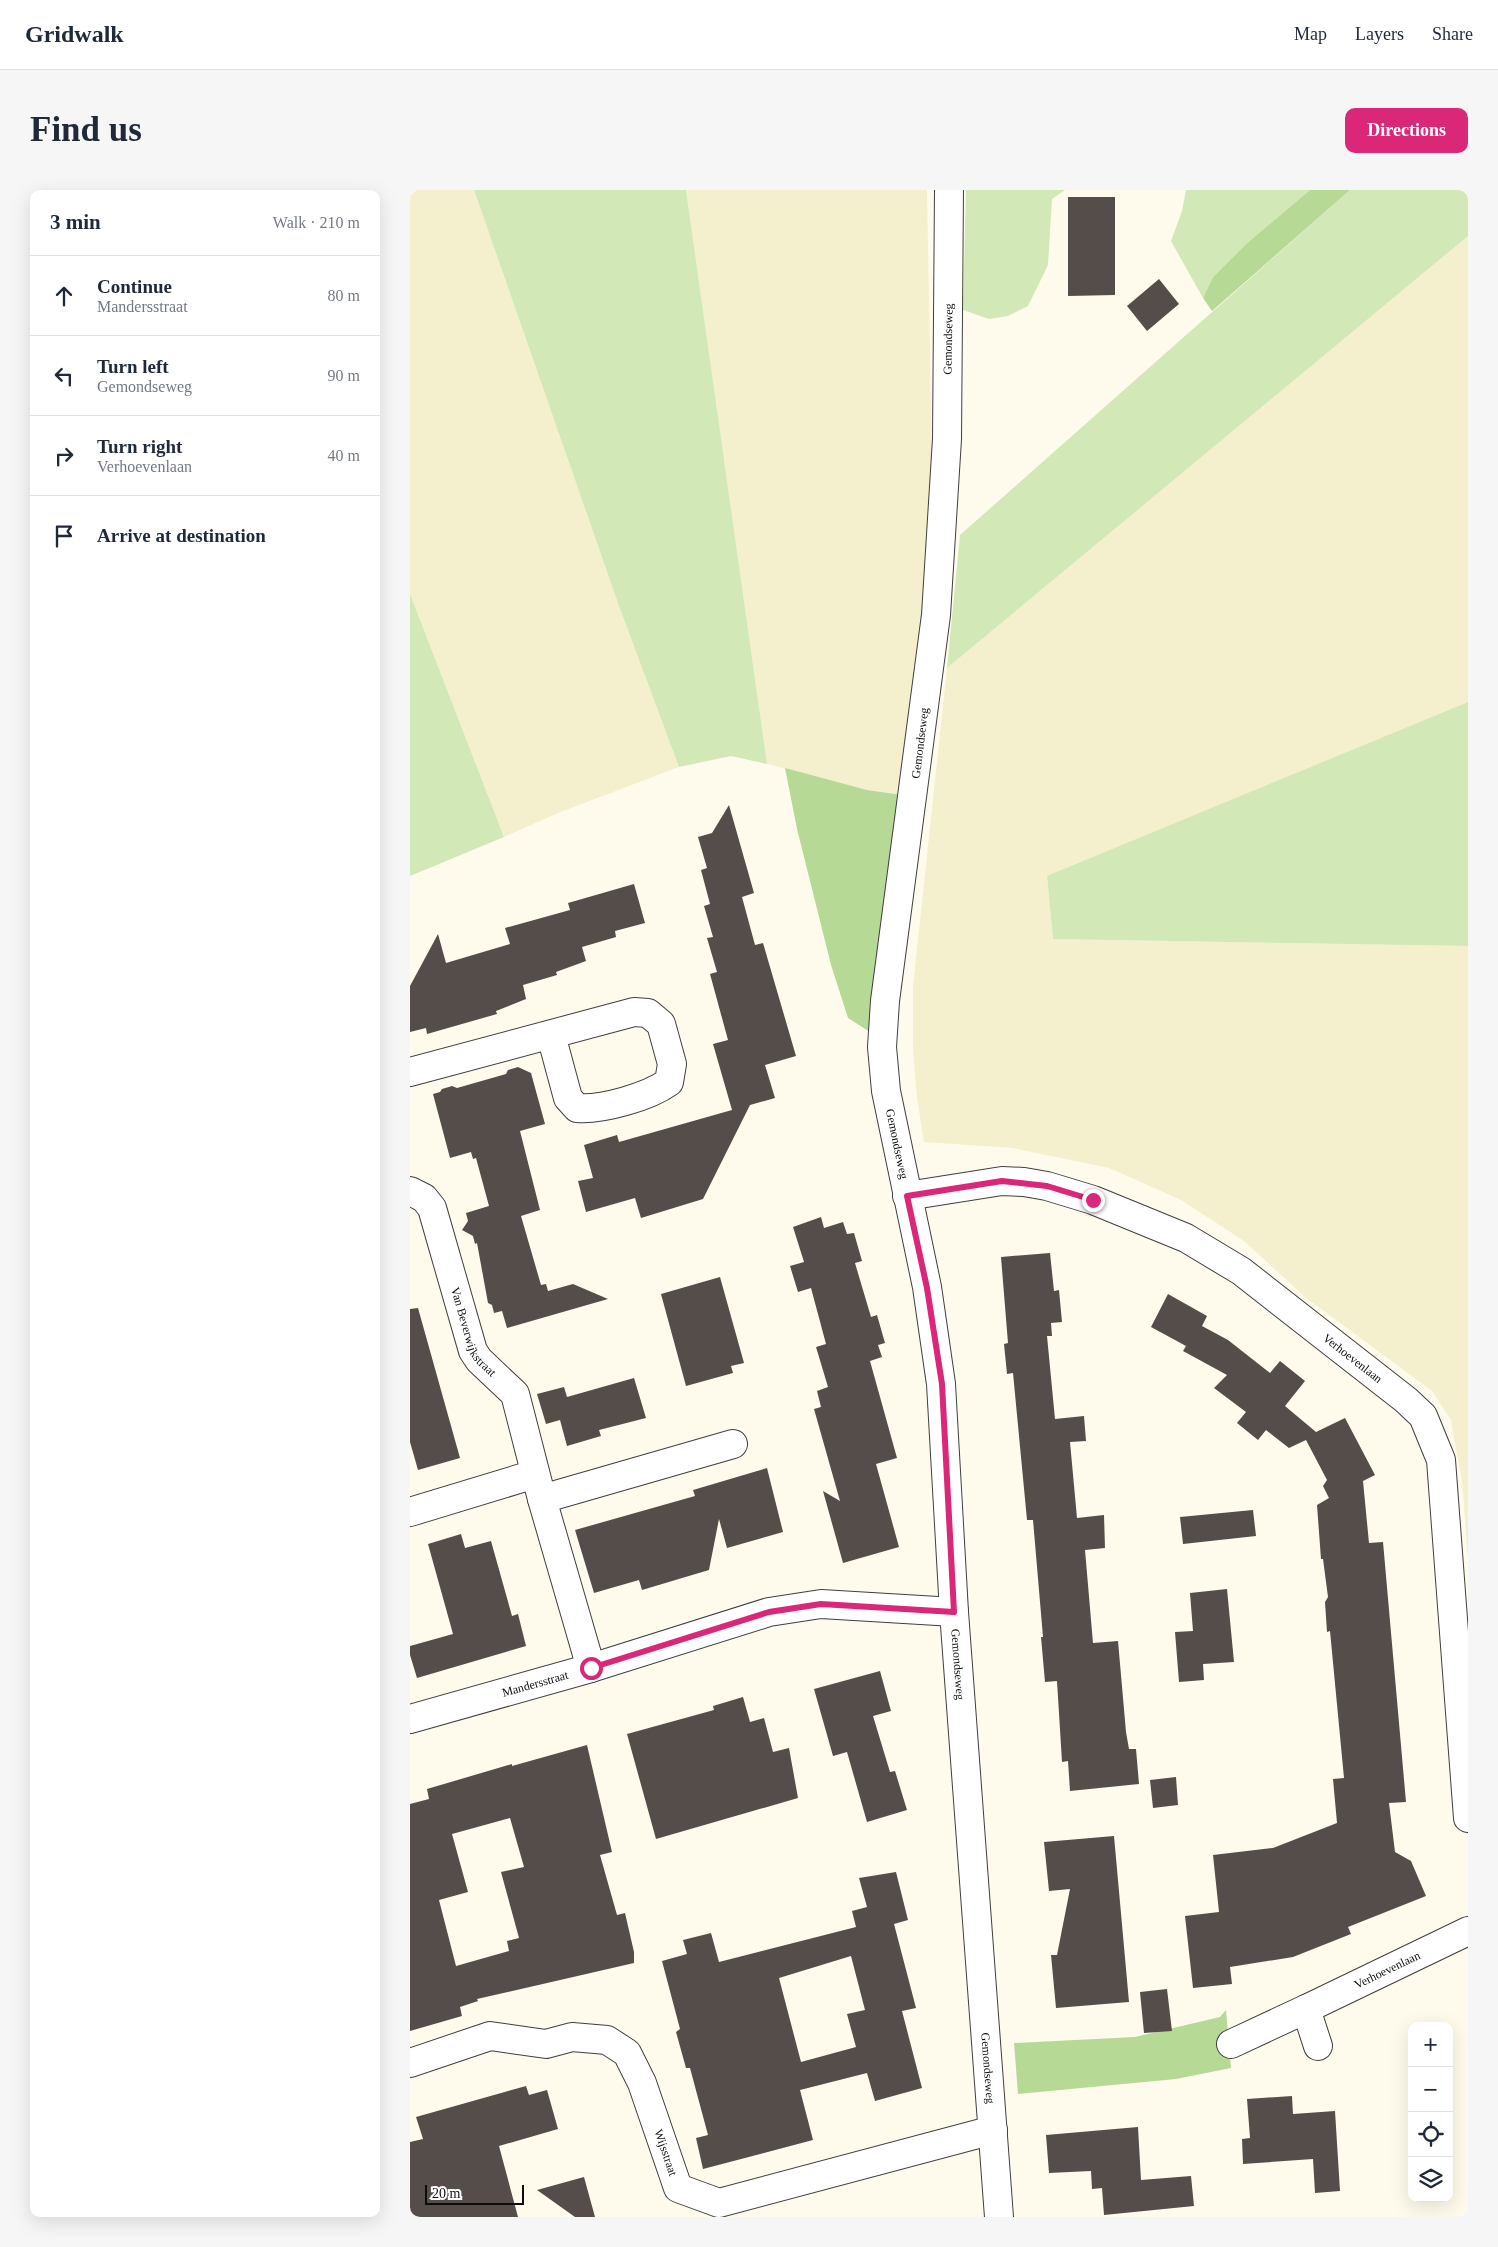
<!DOCTYPE html>
<html lang="en">
<head>
<meta charset="utf-8">
<style>
  :root { --surface:#fff; --page:#f6f6f7; --text:#1f2937; --muted:#747a83; --line:#e0e1e3; --accent:#db2777 }
  body { margin:0; font-family:"Times New Roman",serif; background:var(--page); color:var(--text) }
  .controls { position:absolute; right:15px; bottom:15px; display:grid; overflow:hidden; border-radius:10px; box-shadow:0 5px 20px #0002 }
  .controls button { width:45px; height:45px; display:grid; place-items:center; padding:0; border:0; border-bottom:1px solid var(--line); background:var(--surface); color:var(--text); font:25px sans-serif }
  .scale { position:absolute; left:15px; bottom:12px; width:99px; box-sizing:border-box; padding-left:5px; border:2px solid #0c0c0c; border-top:0; font-size:14px; line-height:18px; white-space:nowrap; color:#0c0c0c; -webkit-text-stroke:4px #fff; paint-order:stroke }
  .stop { position:absolute; width:15px; height:15px; margin:-11px; border:4px solid #db2777; border-radius:50%; background:#fff }
  .stop.end { background:#db2777; border-color:#fff; box-shadow:0 1px 5px #0008 }
  .list { margin:0; padding:0; list-style:none }
  h2 { display:flex; justify-content:space-between; align-items:center; height:65px; margin:0; padding:0 20px; font-size:21px }
  h2 small { font-size:16px; font-weight:400; color:var(--muted) }
  .list li { display:grid; grid-template-columns:32px 1fr auto; gap:15px; align-items:center; box-sizing:border-box; height:80px; padding:0 20px; border-top:1px solid var(--line) }
  .list b { display:block; font-size:19px; white-space:nowrap }
  .list p { margin:0; font-size:16px; white-space:nowrap; color:var(--muted) }
  .list em { font-size:16px; font-style:normal; color:var(--muted) }
  .icon { flex:none; width:28px; height:28px; fill:none; stroke:currentColor; stroke-width:2; stroke-linecap:round; stroke-linejoin:round }
  .map { position:relative; flex:none; width:1058px; height:2027px; overflow:hidden; border-radius:10px }
  header { display:flex; align-items:center; gap:30px; box-sizing:border-box; height:70px; padding:0 25px; background:var(--surface); border-bottom:1px solid var(--line) }
  header strong { font-size:24px }
  nav { display:flex; gap:28px; margin-inline-start:auto; font-size:18px }
  .intro { display:flex; align-items:center; justify-content:space-between; box-sizing:border-box; height:120px; padding:0 30px }
  h1 { margin:0; font-size:35px }
  .button { padding:12px 22px; border-radius:10px; background:var(--accent); color:#fff; font-size:18px; font-weight:700 }
  main { display:flex; gap:30px; padding:0 30px }
  aside { flex:1; background:var(--surface); border-radius:10px; box-shadow:0 5px 20px #0002 }
  .map>svg:first-child { display:block }
</style>
</head>
<body>
<header>
<strong>Gridwalk</strong>
<nav><a>Map</a><a>Layers</a><a>Share</a></nav>
</header>
<div class="intro"><h1>Find us</h1><a class="button">Directions</a></div>
<main>
<aside>
<h2>3 min<small>Walk · 210 m</small></h2>
<ul class="list">
<li><svg class="icon" aria-label="ahead" viewBox="0 0 24 24"><path d="M12 20V5M6 11l6-6 6 6"/></svg><div><b>Continue</b><p>Mandersstraat</p></div><em>80 m</em></li>
<li><svg class="icon" aria-label="left" viewBox="0 0 24 24"><path d="M17 20v-9H6M10 6l-5 5 5 5"/></svg><div><b>Turn left</b><p>Gemondseweg</p></div><em>90 m</em></li>
<li><svg class="icon" aria-label="right" viewBox="0 0 24 24"><path d="M7 20v-9h11M14 6l5 5-5 5"/></svg><div><b>Turn right</b><p>Verhoevenlaan</p></div><em>40 m</em></li>
<li><svg class="icon" aria-label="arrive" viewBox="0 0 24 24"><path d="M6 21V4h12l-3 4 3 4H6"/></svg><div><b>Arrive at destination</b></div></li>
</ul>
</aside>
<div class="map">
<svg width="1058" height="2027" viewBox="0 0 1058 2027">
  <rect width="100%" height="100%" fill="#fffbec"/>
  <path fill="#f4efcd" d="M 0,0 L 64,0 L 209,416 L 269,577 L 148,623 L 94,647 L 0,404 Z
    M 276,0 L 517,0 L 522,282 L 519,389 L 492,605 L 457,600 L 357,574 Z
    M 1058,46 L 1058,512 L 637,687 L 643,749 L 1058,756 L 1058,1370 L 1052,1292 L 1041,1230 L 1022,1201 L 895,1107 L 834,1051 L 771,1010 L 699,978 L 603,958 L 514,952 L 507,908 L 503,861 L 503,796 L 537,478 Z"/>
  <path fill="#d2e8b6" d="M 64,0 L 276,0 L 357,574 L 321,566 L 269,577 L 209,416 Z
    M 556,0 L 655,0 L 642,9 L 638,75 L 618,116 L 598,126 L 579,129 L 553,120 Z
    M 776,0 L 900,0 L 836,54 L 803,87 L 793,108 L 761,51 L 772,21 Z
    M 940,0 L 1058,0 L 1058,46 L 537,478 L 550,345 Z
    M 0,404 L 94,647 L 0,686 Z
    M 1058,512 L 1058,756 L 643,749 L 637,686 Z"/>
  <path fill="#b6d996" d="M 900,0 L 940,0 L 802,121 L 793,108 L 803,87 L 836,54 Z
    M 375,578 L 457,600 L 492,605 L 460,842 L 438,828 L 421,775 L 387,639 Z
    M 816,1820 L 821,1878 L 766,1889 L 608,1904 L 604,1853 L 725,1847 L 810,1827 Z"/>
  <path fill="#554d49" fill-rule="evenodd" d="M 658,7 L 705,7 L 705,105 L 658,106 Z
    M 749,89 L 769,114 L 737,141 L 717,116 Z
    M 319,615 L 344,703 L 332,707 L 345,755 L 353,753 L 386,866 L 355,875 L 365,908 L 340,915 L 293,1009 L 231,1028 L 225,1008 L 176,1022 L 168,991 L 183,988 L 174,955 L 207,945 L 209,952 L 322,920 L 303,854 L 318,850 L 300,784 L 307,782 L 297,748 L 303,747 L 294,716 L 300,714 L 291,680 L 297,678 L 288,647 L 302,643 Z
    M 224,694 L 235,733 L 205,741 L 206,747 L 172,757 L 176,771 L 146,782 L 147,785 L 113,795 L 116,809 L 86,821 L 87,824 L 17,844 L 16,838 L 0,842 L 0,796 L 28,744 L 36,773 L 100,754 L 95,738 L 160,720 L 158,713 Z
    M 108,877 L 121,883 L 135,934 L 110,941 L 130,1020 L 111,1026 L 131,1095 L 136,1094 L 138,1101 L 163,1094 L 198,1109 L 97,1138 L 92,1121 L 84,1123 L 82,1115 L 78,1113 L 67,1053 L 65,1054 L 63,1046 L 52,1040 L 58,1031 L 56,1023 L 79,1016 L 66,968 L 63,969 L 61,962 L 40,968 L 23,904 L 30,902 L 32,899 L 42,896 L 47,898 L 96,884 L 98,880 Z
    M 411,1027 L 414,1038 L 433,1032 L 437,1044 L 444,1043 L 452,1071 L 445,1073 L 461,1127 L 467,1125 L 475,1153 L 468,1155 L 472,1167 L 460,1171 L 487,1268 L 466,1274 L 489,1357 L 433,1373 L 413,1301 L 430,1311 L 404,1219 L 411,1217 L 407,1201 L 418,1197 L 406,1157 L 416,1154 L 401,1098 L 388,1102 L 380,1076 L 394,1072 L 383,1037 Z
    M 640,1063 L 644,1101 L 649,1100 L 652,1132 L 641,1133 L 642,1146 L 637,1146 L 645,1229 L 674,1226 L 676,1251 L 660,1252 L 667,1328 L 694,1325 L 695,1358 L 675,1360 L 683,1453 L 708,1451 L 716,1542 L 719,1559 L 726,1559 L 729,1594 L 660,1601 L 658,1571 L 652,1572 L 647,1491 L 635,1492 L 631,1447 L 633,1447 L 623,1330 L 617,1330 L 603,1183 L 597,1184 L 594,1154 L 598,1153 L 591,1067 Z
    M 310,1087 L 334,1173 L 321,1176 L 323,1183 L 276,1196 L 251,1104 Z
    M 758,1104 L 797,1126 L 792,1136 L 818,1150 L 860,1183 L 870,1171 L 895,1191 L 875,1216 L 906,1242 L 935,1228 L 965,1285 L 953,1291 L 959,1353 L 973,1352 L 996,1612 L 979,1613 L 985,1662 L 1001,1671 L 1016,1706 L 938,1737 L 941,1744 L 883,1767 L 820,1777 L 822,1794 L 783,1798 L 775,1726 L 809,1722 L 803,1665 L 863,1658 L 927,1633 L 923,1589 L 934,1588 L 920,1441 L 917,1442 L 915,1412 L 918,1407 L 913,1369 L 911,1369 L 907,1315 L 919,1308 L 913,1296 L 917,1290 L 896,1250 L 879,1258 L 856,1240 L 848,1250 L 827,1233 L 836,1222 L 804,1198 L 817,1185 L 773,1161 L 776,1156 L 741,1137 Z
    M 8,1118 L 50,1268 L 8,1280 L 0,1252 L 0,1119 Z
    M 224,1188 L 236,1228 L 189,1240 L 191,1246 L 157,1256 L 150,1230 L 136,1234 L 127,1204 L 154,1197 L 157,1207 Z
    M 357,1278 L 373,1342 L 317,1358 L 309,1329 L 299,1380 L 232,1400 L 229,1390 L 184,1403 L 165,1340 L 285,1306 L 283,1300 Z
    M 843,1320 L 846,1346 L 773,1354 L 770,1327 Z
    M 51,1344 L 55,1358 L 81,1351 L 102,1426 L 108,1424 L 116,1456 L 7,1488 L 0,1465 L 0,1456 L 43,1444 L 18,1354 Z
    M 817,1399 L 824,1472 L 793,1474 L 794,1490 L 769,1492 L 765,1442 L 783,1441 L 780,1403 Z
    M 470,1481 L 481,1521 L 463,1526 L 480,1582 L 485,1581 L 497,1620 L 457,1632 L 437,1562 L 423,1566 L 404,1499 Z
    M 333,1507 L 340,1532 L 354,1528 L 363,1562 L 379,1558 L 388,1608 L 246,1649 L 217,1544 L 304,1520 L 303,1516 Z
    M 177,1555 L 202,1662 L 190,1665 L 207,1725 L 215,1723 L 224,1762 L 224,1773 L 67,1809 L 68,1811 L 50,1817 L 52,1826 L 0,1841 L 0,1614 L 19,1609 L 17,1599 L 102,1574 L 102,1576 ZM 100,1628 L 114,1677 L 91,1682 L 109,1748 L 97,1751 L 99,1761 L 46,1776 L 29,1710 L 58,1702 L 42,1644 Z
    M 766,1587 L 768,1615 L 743,1618 L 740,1590 Z
    M 704,1646 L 719,1812 L 646,1818 L 641,1765 L 647,1765 L 660,1699 L 639,1701 L 634,1652 Z
    M 486,1682 L 498,1730 L 484,1734 L 506,1818 L 492,1821 L 512,1898 L 465,1911 L 457,1883 L 390,1900 L 403,1950 L 293,1979 L 286,1948 L 298,1945 L 280,1878 L 276,1878 L 266,1842 L 270,1839 L 252,1771 L 277,1764 L 273,1750 L 301,1743 L 309,1772 L 446,1737 L 442,1721 L 457,1717 L 449,1688 ZM 441,1766 L 455,1820 L 437,1824 L 446,1857 L 391,1872 L 369,1788 Z
    M 757,1799 L 762,1841 L 734,1843 L 730,1802 Z
    M 116,1896 L 119,1905 L 137,1900 L 148,1939 L 89,1956 L 108,2027 L 0,2027 L 0,1952 L 13,1949 L 6,1927 Z
    M 882,1906 L 883,1924 L 925,1921 L 930,2001 L 905,2003 L 903,1969 L 833,1974 L 832,1949 L 840,1948 L 837,1909 Z
    M 728,1937 L 731,1990 L 781,1986 L 784,2016 L 694,2025 L 692,1998 L 682,1999 L 681,1981 L 639,1983 L 636,1945 Z
    M 174,1987 L 185,2027 L 165,2027 L 127,2000 Z"/>
  <g fill="none" stroke-linecap="round" stroke-linejoin="round">
    <g stroke="#3f3f3f" stroke-width="30">
      <g id="minor">
        <path id="s1" d="M 539,0 L 537,249 L 526,425 L 475,811 L 472,857 L 476,901 L 517,1097 L 531,1194 L 544,1422 L 589,2027"/>
        <path d="M 0,882 L 224,822 L 238,823 L 251,834 L 262,874 L 259,892 C 238,907 192,920 167,918 L 158,908 L 141,845"/>
        <path id="s2" d="M 0,1001 L 14,1008 L 22,1018 L 63,1161 L 69,1170 L 105,1204 L 132,1309 L 181,1478"/>
        <path id="s3" d="M 497,1006 L 592,991 L 614,992 L 637,996 L 683,1010 L 776,1048 L 831,1081 L 996,1210 L 1013,1226 L 1031,1270 L 1058,1628"/>
        <path d="M 132,1309 L 323,1254"/>
        <path d="M 0,1322 L 125,1284"/>
        <path id="s4" d="M 0,1529 L 181,1478 L 359,1422 L 411,1414 L 544,1422"/>
        <path d="M 821,1854 L 896,1819"/>
        <path id="s5" d="M 908,1856 L 896,1819 L 1058,1741"/>
        <path id="s6" d="M 0,1873 L 80,1846 L 136,1854 L 162,1847 L 197,1850 L 217,1863 L 232,1893 L 268,1998 L 309,2013 L 583,1940"/>
      </g>
    </g>
    <use href="#minor" stroke="#fff" stroke-width="28"/>
  </g>
  <g fill="none" stroke-linecap="round" stroke-linejoin="round">
    <path stroke="#db2777" stroke-width="6" d="M 181,1478 L 359,1422 L 411,1414 L 544,1422 L 532,1194 L 517,1098 L 497,1006 L 592,991 L 637,996 L 683,1010"/>
  </g>
  <g text-anchor="middle" dominant-baseline="central" stroke-width="5" stroke-linejoin="round" paint-order="stroke">
    <g font-size="12" fill="#0c0c0c" stroke="#fff">
      <text transform="translate(538 149) rotate(-89)">Gemondseweg</text>
      <text transform="translate(510 553) rotate(-83)">Gemondseweg</text>
      <text stroke="none"><textPath href="#s1" startOffset="959">Gemondseweg</textPath></text>
      <text stroke="none"><textPath href="#s2" startOffset="160">Van Beverwijkstraat</textPath></text>
      <text stroke="none"><textPath href="#s3" startOffset="496">Verhoevenlaan</textPath></text>
      <text stroke="none"><textPath href="#s1" startOffset="1484">Gemondseweg</textPath></text>
      <text stroke="none"><textPath href="#s4" startOffset="130">Mandersstraat</textPath></text>
      <text stroke="none"><textPath href="#s5" startOffset="129">Verhoevenlaan</textPath></text>
      <text stroke="none"><textPath href="#s1" startOffset="1889">Gemondseweg</textPath></text>
      <text stroke="none"><textPath href="#s6" startOffset="334">Wijsstraat</textPath></text>
    </g>
  </g>
</svg>
<div class="controls">
<button>+</button>
<button>−</button>
<button><svg class="icon" aria-label="locate" viewBox="0 0 24 24"><circle cx="12" cy="12" r="6"/><path d="M12 2v4M12 18v4M2 12h4M18 12h4"/></svg></button>
<button><svg class="icon" aria-label="layers" viewBox="0 0 24 24"><path d="M12 4l9 5-9 5-9-5zM3 14l9 5 9-5"/></svg></button>
</div>
<div class="scale">20 m</div>
<div class="stop" style="left:181px;top:1478px"></div>
<div class="stop end" style="left:683px;top:1010px"></div>
</div>
</main>
</body>
</html>
